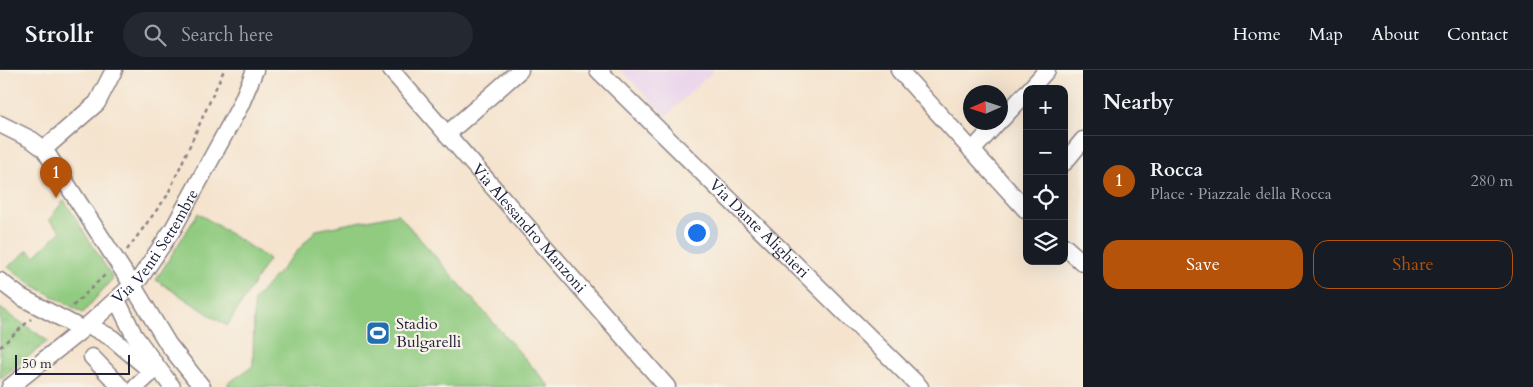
<!DOCTYPE html>
<html lang="en">
<head>
<meta charset="utf-8">
<style>
  :root { --surface:#171b24; --page:#242831; --text:#f1f3f6; --muted:#9ea1a6; --line:#363941; --accent:#b45309 }
  body { margin:0; font-family:Cardo,serif; background:var(--page); color:var(--text) }
  .controls { position:absolute; right:15px; top:15px; display:grid; overflow:hidden; border-radius:10px; box-shadow:0 5px 20px #0002 }
  .controls button { width:45px; height:45px; display:grid; place-items:center; padding:0; border:0; border-bottom:1px solid var(--line); background:var(--surface); color:var(--text); font:25px sans-serif }
  .compass { position:absolute; left:963px; top:15px; width:45px; height:45px; border-radius:50%; background:var(--surface); box-shadow:0 5px 20px #0002; rotate:267deg }
  .scale { position:absolute; left:15px; bottom:12px; width:115px; box-sizing:border-box; padding-left:5px; border:2px solid #22223b; border-top:0; font-size:14px; line-height:18px; white-space:nowrap; color:#22223b; -webkit-text-stroke:4px #f7f3e8; paint-order:stroke }
  .you { position:absolute; left:696px; top:162px; width:18px; height:18px; margin:-12px; border:4px solid #fff; border-radius:50%; background:#1a73e8; box-shadow:0 0 0 8px #1a73e833 }
  .badge { display:grid; place-items:center; width:32px; height:32px; border-radius:50%; background:var(--accent); color:#fff; font-size:16px; font-weight:700 }
  .pin { position:absolute; translate:-50% -41px; filter:drop-shadow(0 1px 2px #0008) }
  .pin::after { content:''; position:absolute; top:26px; width:18px; height:15px; background:inherit; clip-path:polygon(0 0,100% 0,50% 100%) }
  .list { margin:0; padding:0; list-style:none }
  h2 { display:flex; justify-content:space-between; align-items:center; height:65px; margin:0; padding:0 20px; font-size:21px }
  h2 small { font-size:16px; font-weight:400; color:var(--muted) }
  .list li { display:grid; grid-template-columns:32px 1fr auto; gap:15px; align-items:center; box-sizing:border-box; height:90px; padding:0 20px; border-top:1px solid var(--line) }
  .list b { display:block; font-size:19px; white-space:nowrap }
  .list p { margin:0; font-size:16px; white-space:nowrap; color:var(--muted) }
  .list em { font-size:16px; font-style:normal; color:var(--muted) }
  .actions { display:flex; gap:10px; padding:15px 20px }
  .actions a { flex:1; padding:11px 0; border:1px solid var(--accent); border-radius:15px; text-align:center; font-size:18px; color:var(--accent) }
  .actions .main { background:var(--accent); color:#fff }
  .icon { flex:none; width:28px; height:28px; fill:none; stroke:currentColor; stroke-width:2; stroke-linecap:round; stroke-linejoin:round }
  .map { position:relative; flex:none; width:1083px; height:317px; overflow:hidden }
  header { display:flex; align-items:center; gap:30px; box-sizing:border-box; height:70px; padding:0 25px; background:var(--surface); border-bottom:1px solid var(--line) }
  header strong { font-size:24px }
  nav { display:flex; gap:28px; margin-inline-start:auto; font-size:18px }
  .search { width:350px; height:45px; background:var(--page); display:flex; align-items:center; gap:12px; box-sizing:border-box; padding:0 18px; border-radius:28px; color:var(--muted); font-size:19px }
  main { display:flex }
  aside { flex:1; background:var(--surface) }
  .map>svg:first-child { display:block }
</style>
</head>
<body>
<header>
<strong>Strollr</strong>
<div class="search"><svg class="icon" aria-label="search" viewBox="0 0 24 24"><circle cx="10" cy="10" r="6"/><path d="M15 15l6 6"/></svg>Search here</div>
<nav><a>Home</a><a>Map</a><a>About</a><a>Contact</a></nav>
</header>
<main>
<div class="map">
<svg width="1083" height="317" viewBox="0 0 1083 317">
  <defs>
    <pattern id="park-crowns" width="20" height="18" patternUnits="userSpaceOnUse" patternTransform="scale(1.25)"><rect width="20" height="18" fill="#90cb80"/><path d="M2 6a3 3 0 1 1 6 0M12 15a3 3 0 1 1 6 0" fill="none" stroke="#7cae70"/></pattern>
  </defs>
  <rect width="100%" height="100%" fill="#f7f3e8"/>
  <filter id="ink" filterUnits="userSpaceOnUse"><feTurbulence type="fractalNoise" baseFrequency=".02" numOctaves="2"/><feDisplacementMap in="SourceGraphic" scale="10" xChannelSelector="R" yChannelSelector="G"/><feConvolveMatrix kernelMatrix="1 2 1 2 8 2 1 2 1" color-interpolation-filters="sRGB"/></filter>
  <filter id="wash" filterUnits="userSpaceOnUse"><feTurbulence type="fractalNoise" baseFrequency=".0096" numOctaves="4" result="noise"/><feDisplacementMap in="SourceGraphic" scale="20" xChannelSelector="R" yChannelSelector="G"/><feGaussianBlur stdDeviation="1.12" result="paint"/><feColorMatrix in="noise" values="0 0 0 0 0 0 0 0 0 0 0 0 0 0 0 0 0 1.4 0 .05"/><feComposite in="paint" operator="in"/></filter>
  <g filter="url(#wash)">
    <rect width="100%" height="100%" fill="#f5e3cd"/>
    <path fill="#e9d1ed" d="M 621,0 L 714,0 L 666,46 Z"/>
    <path fill="#90cb80" stroke="#59765e" d="M 64,130 L 113,208 L 83,243 L 33,215 L 8,197 L 28,180 L 35,186 L 61,161 L 49,150 Z
      M 198,143 L 269,189 L 227,256 L 156,210 Z
      M 398,144 L 550,317 L 230,317 L 227,314 L 253,296 L 254,230 L 316,160 Z"/>
    <path fill="url(#park-crowns)" stroke="#59765e" d="M 0,238 L 48,271 L 0,309 Z"/>
  </g>
  <g filter="url(#ink)">
    <g fill="none" stroke-linecap="round" stroke-linejoin="round">
      <g stroke="#8c8284" stroke-width="19">
        <g id="minor">
          <path id="s1" d="M 391,0 L 667,317"/>
          <path id="s2" d="M 598,0 L 920,317"/>
          <path d="M 899,0 L 1027,141"/>
          <path d="M 1030,19 L 1047,0"/>
          <path d="M 1001,50 L 1027,22"/>
          <path d="M 0,54 L 32,70 L 44,79 L 133,216 L 168,274 L 202,317"/>
          <path d="M 447,64 L 520,0"/>
          <path d="M 44,79 L 97,33 L 114,0"/>
          <path d="M 972,81 L 998,52"/>
          <path d="M 1064,93 L 1083,70"/>
          <path d="M 1064,176 L 1083,193"/>
          <path d="M 0,211 L 21,227 L 82,259"/>
          <path d="M 117,230 L 134,265 L 172,317"/>
          <path d="M 88,255 L 112,268 L 152,302"/>
          <path d="M 92,287 L 121,317"/>
          <path id="s3" d="M 10,317 L 88,255 L 140,208 L 173,159 L 240,36 L 255,0"/>
          <path d="M 136,317 L 152,302"/>
        </g>
      </g>
      <path stroke="#8c8284" stroke-width="2.5" stroke-dasharray="4 4" stroke-linecap="butt" d="M 127,180 L 167,126 L 224,0
        M 73,236 L 107,203
        M 0,277 L 31,249"/>
      <use href="#minor" stroke="#fff" stroke-width="16"/>
    </g>
  </g>
  <defs>
    <g id="stadium-square" transform="scale(1.25)"><rect x="-9" y="-9" width="18" height="18" rx="4" fill="#1f6fb2" stroke="#f7f3e8"/><path d="M0-5a6.5 5 0 1 0 0 10a6.5 5 0 1 0 0-10ZM-3.5-1.8h7v3.6h-7Z" fill="#fff"/></g>
  </defs>
  <g fill-rule="evenodd">
    <use href="#stadium-square" x="378" y="263"/>
  </g>
  <g text-anchor="middle" dominant-baseline="central" stroke-width="4.5" stroke-linejoin="round" paint-order="stroke">
    <g font-size="16" fill="#22223b" stroke="#f7f3e8">
      <text stroke="none"><textPath href="#s1" startOffset="210">Via Alessandro Manzoni</textPath></text>
      <text stroke="none"><textPath href="#s2" startOffset="226">Via Dante Alighieri</textPath></text>
      <text stroke="none"><textPath href="#s3" startOffset="204">Via Venti Settembre</textPath></text>
    </g>
    <g font-size="16" fill="#22223b" stroke="#f7f3e8" text-anchor="start">
      <text x="396" y="254">Stadio<tspan x="396" dy="18">Bulgarelli</tspan></text>
    </g>
  </g>
</svg>
<div class="controls">
<button>+</button>
<button>−</button>
<button><svg class="icon" aria-label="locate" viewBox="0 0 24 24"><circle cx="12" cy="12" r="6"/><path d="M12 2v4M12 18v4M2 12h4M18 12h4"/></svg></button>
<button><svg class="icon" aria-label="layers" viewBox="0 0 24 24"><path d="M12 4l9 5-9 5-9-5zM3 14l9 5 9-5"/></svg></button>
</div>
<svg class="compass" viewBox="-18 -18 36 36"><path d="M0-13l5 13h-10z" fill="#e53935"/><path d="M0 13l5-13h-10z" fill="#9ea1a6"/></svg>
<div class="scale">50 m</div>
<div class="you"></div>
<div class="pin badge" style="left:56px;top:128px">1</div>
</div>
<aside>
<h2>Nearby<small></small></h2>
<ul class="list">
<li><span class="badge">1</span><div><b>Rocca</b><p>Place · Piazzale della Rocca</p></div><em>280 m</em></li>
</ul>
<div class="actions"><a class="main">Save</a><a>Share</a></div>
</aside>
</main>
</body>
</html>
